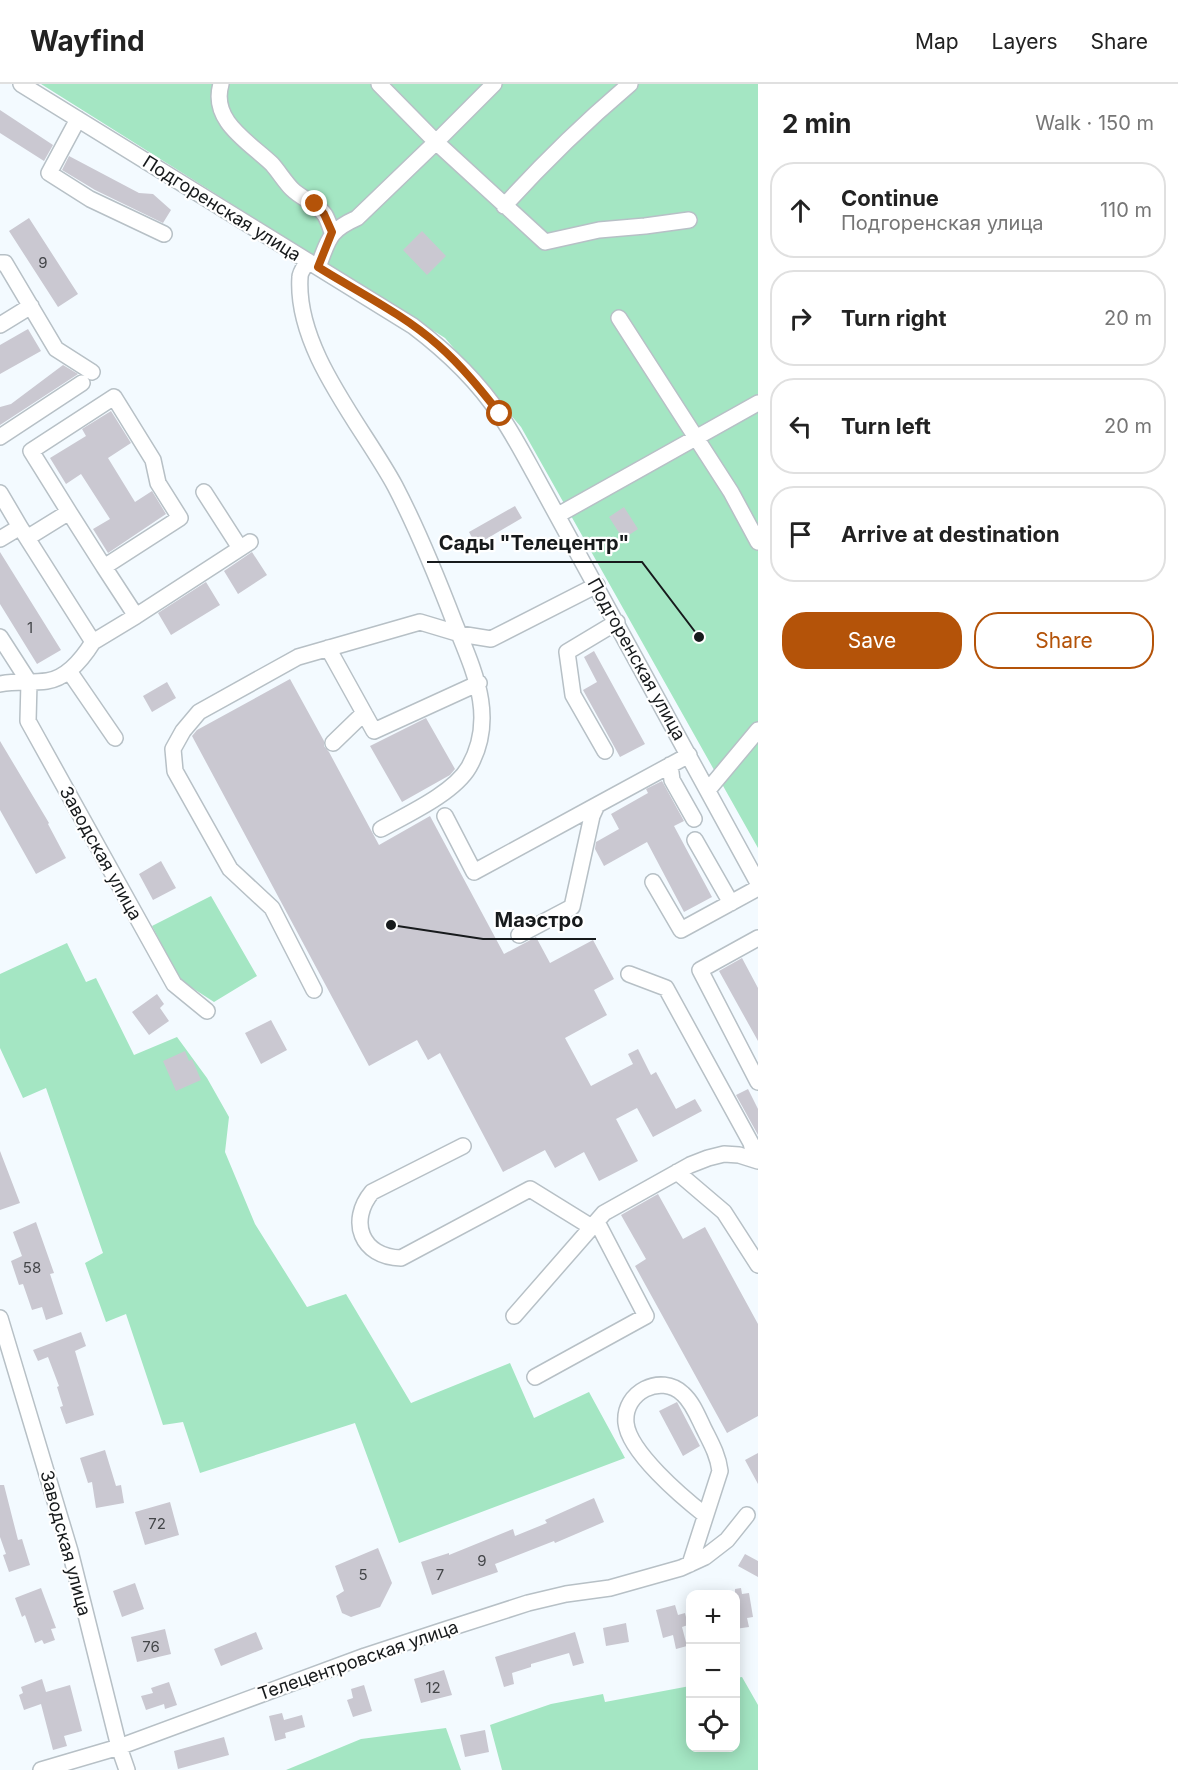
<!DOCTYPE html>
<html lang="en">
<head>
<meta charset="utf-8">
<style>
  :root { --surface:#fff; --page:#f2f2f2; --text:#222; --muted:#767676; --line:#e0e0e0; --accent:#b45309 }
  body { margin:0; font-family:Inter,sans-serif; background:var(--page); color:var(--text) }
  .controls { position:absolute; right:18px; bottom:18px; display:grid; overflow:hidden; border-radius:12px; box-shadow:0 3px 15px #0003 }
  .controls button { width:54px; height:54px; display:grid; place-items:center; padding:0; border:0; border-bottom:2px solid var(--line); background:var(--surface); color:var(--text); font:30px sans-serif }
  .stop { position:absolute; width:18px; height:18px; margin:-14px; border:4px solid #b45309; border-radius:50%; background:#fff }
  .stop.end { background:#b45309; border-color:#fff; box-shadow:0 2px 6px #0008 }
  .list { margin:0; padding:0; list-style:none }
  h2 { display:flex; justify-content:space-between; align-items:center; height:78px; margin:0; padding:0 24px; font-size:26px }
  h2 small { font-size:20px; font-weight:400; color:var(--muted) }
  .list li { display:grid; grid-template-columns:39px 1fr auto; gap:18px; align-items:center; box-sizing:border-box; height:96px; margin:0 12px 12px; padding:0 12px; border:2px solid var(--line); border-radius:24px }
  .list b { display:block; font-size:22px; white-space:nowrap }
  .list p { margin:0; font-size:20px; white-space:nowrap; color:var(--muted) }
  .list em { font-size:20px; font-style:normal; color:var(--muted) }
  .actions { display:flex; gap:12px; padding:18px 24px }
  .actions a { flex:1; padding:14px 0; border:2px solid var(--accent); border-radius:24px; text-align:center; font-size:21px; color:var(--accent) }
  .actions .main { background:var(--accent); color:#fff }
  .icon { flex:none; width:33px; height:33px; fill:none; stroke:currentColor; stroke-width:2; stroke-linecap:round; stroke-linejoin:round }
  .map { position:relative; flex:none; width:758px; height:1686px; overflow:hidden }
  header { display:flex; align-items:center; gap:36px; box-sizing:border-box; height:84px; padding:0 30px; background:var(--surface); border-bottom:2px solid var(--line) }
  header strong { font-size:28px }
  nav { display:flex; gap:33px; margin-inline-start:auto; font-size:21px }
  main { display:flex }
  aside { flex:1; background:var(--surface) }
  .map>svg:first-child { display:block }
</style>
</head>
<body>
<header>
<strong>Wayfind</strong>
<nav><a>Map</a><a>Layers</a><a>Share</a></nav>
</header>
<main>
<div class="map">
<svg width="758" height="1686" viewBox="0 0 758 1686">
  <rect width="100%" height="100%" fill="#f3faff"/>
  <path fill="#a4e6c3" d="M 41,0 L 758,0 L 758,764 L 521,343 L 445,254 Z
    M 211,812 L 257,892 L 214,918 L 180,896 L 152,842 Z
    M 67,859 L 86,898 L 96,894 L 134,971 L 177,953 L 207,994 L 229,1033 L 225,1068 L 255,1140 L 307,1223 L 346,1210 L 411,1319 L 510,1279 L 534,1334 L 589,1308 L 625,1374 L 399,1459 L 355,1339 L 200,1389 L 183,1338 L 163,1341 L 126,1230 L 106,1238 L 85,1179 L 103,1169 L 46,1004 L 23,1014 L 0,964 L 0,890 Z
    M 742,1593 L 758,1621 L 758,1686 L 502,1686 L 490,1641 L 551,1620 L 603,1610 L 605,1618 L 690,1602 L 690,1664 L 736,1664 L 736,1594 Z
    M 446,1644 L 461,1686 L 286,1686 L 361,1655 Z"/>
  <path fill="#cac8d1" d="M 0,26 L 53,61 L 44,77 L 0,49 Z
    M 69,72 L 139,109 L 153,110 L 171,126 L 163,139 L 95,106 L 62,86 Z
    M 29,134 L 78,210 L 58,223 L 9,147 Z
    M 422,147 L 446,172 L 427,191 L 403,166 Z
    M 28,245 L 41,267 L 0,290 L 0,261 Z
    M 63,281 L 78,290 L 0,341 L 0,323 L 11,320 Z
    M 111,327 L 131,359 L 108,374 L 135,418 L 152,407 L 166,430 L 108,469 L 93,445 L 110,435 L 81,390 L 66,400 L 50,374 L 86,352 L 82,345 Z
    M 515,422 L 522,434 L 476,461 L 469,448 Z
    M 624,423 L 638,445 L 623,455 L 609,433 Z
    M 0,468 L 61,566 L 37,580 L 0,520 Z
    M 252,468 L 267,491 L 238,510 L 224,487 Z
    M 206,498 L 220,521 L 171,551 L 158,529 Z
    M 594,567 L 645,660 L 620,673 L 583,606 L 597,598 L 584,573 Z
    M 290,595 L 324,657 L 324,662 L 329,668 L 379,761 L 430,732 L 504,870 L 536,853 L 550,879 L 593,856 L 614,895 L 594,906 L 607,931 L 565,954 L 591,1002 L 633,980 L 628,970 L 638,965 L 651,991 L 656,988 L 676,1025 L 695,1015 L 702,1027 L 653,1053 L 637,1024 L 616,1035 L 638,1077 L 599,1097 L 584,1068 L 555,1084 L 545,1066 L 503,1088 L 440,969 L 428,976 L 417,956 L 369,982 L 192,652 L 197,646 Z
    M 167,598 L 176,614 L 152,628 L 143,612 Z
    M 426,634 L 455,685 L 450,691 L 402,718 L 370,662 Z
    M 0,657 L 49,739 L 48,740 L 66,774 L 36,790 L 0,726 Z
    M 662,697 L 684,737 L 674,742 L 712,813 L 684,828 L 647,758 L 604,782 L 595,765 L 596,758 L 619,745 L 611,730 L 648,709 L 646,705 Z
    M 161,777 L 176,804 L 153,816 L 139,790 Z
    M 742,874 L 758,904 L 758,957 L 719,887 Z
    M 157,910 L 164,920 L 160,924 L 169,937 L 149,951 L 132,928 Z
    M 271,936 L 287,966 L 261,980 L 245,949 Z
    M 185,967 L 189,977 L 192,975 L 201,996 L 176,1007 L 163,977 Z
    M 748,1005 L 758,1025 L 758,1051 L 736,1011 Z
    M 0,1067 L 20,1119 L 0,1126 Z
    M 658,1110 L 683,1155 L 705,1143 L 758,1240 L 758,1332 L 727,1349 L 635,1182 L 646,1175 L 621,1131 Z
    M 36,1138 L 54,1189 L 50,1190 L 63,1230 L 46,1236 L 42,1223 L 32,1226 L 23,1200 L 19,1201 L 11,1177 L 22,1172 L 13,1148 Z
    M 81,1248 L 86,1262 L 75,1267 L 94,1331 L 66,1340 L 60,1323 L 63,1322 L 57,1303 L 59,1302 L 48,1273 L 38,1277 L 33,1266 Z
    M 677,1318 L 700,1362 L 683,1372 L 659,1327 Z
    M 105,1366 L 116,1402 L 121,1401 L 124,1419 L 96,1424 L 92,1398 L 88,1399 L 80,1374 Z
    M 758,1369 L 758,1400 L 745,1376 Z
    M 0,1401 L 4,1401 L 18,1456 L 22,1455 L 30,1481 L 9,1488 L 3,1471 L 6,1470 L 0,1453 Z
    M 594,1414 L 604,1438 L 555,1459 L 554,1457 L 495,1480 L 498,1488 L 432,1511 L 421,1478 L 449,1469 L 449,1471 L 513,1445 L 515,1452 L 547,1439 L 545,1436 Z
    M 170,1418 L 179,1451 L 145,1461 L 135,1428 Z
    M 378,1464 L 392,1499 L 380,1523 L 351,1533 L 342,1529 L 336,1512 L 344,1507 L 335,1482 Z
    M 745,1470 L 758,1477 L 758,1493 L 738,1482 Z
    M 135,1499 L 144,1525 L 122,1533 L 113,1507 Z
    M 41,1504 L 56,1544 L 51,1545 L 55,1556 L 44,1560 L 42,1556 L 35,1559 L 25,1531 L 22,1533 L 15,1514 Z
    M 741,1504 L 742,1510 L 749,1509 L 753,1533 L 747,1534 L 749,1543 L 735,1545 L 735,1505 Z
    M 675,1521 L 678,1531 L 685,1529 L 688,1541 L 682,1543 L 687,1562 L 676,1565 L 673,1551 L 663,1554 L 656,1526 Z
    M 626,1539 L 629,1558 L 606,1562 L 603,1544 Z
    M 165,1545 L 171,1570 L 137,1578 L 131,1553 Z
    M 256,1548 L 263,1565 L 221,1582 L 214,1565 Z
    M 575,1548 L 584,1579 L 573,1582 L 569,1569 L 531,1580 L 531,1583 L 512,1589 L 514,1600 L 504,1603 L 495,1573 Z
    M 444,1586 L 452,1611 L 421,1619 L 414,1595 Z
    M 42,1595 L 46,1608 L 70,1601 L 82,1647 L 64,1652 L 67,1662 L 53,1666 L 41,1620 L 24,1626 L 19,1611 L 23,1609 L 21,1603 Z
    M 169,1598 L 177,1621 L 165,1625 L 164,1620 L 146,1626 L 141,1612 L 153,1609 L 151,1604 Z
    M 364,1601 L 372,1627 L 353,1633 L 347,1616 L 353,1614 L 351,1605 Z
    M 282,1629 L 284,1636 L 302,1631 L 305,1643 L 285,1649 L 286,1654 L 275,1657 L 269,1632 Z
    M 485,1646 L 489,1668 L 465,1673 L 460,1651 Z
    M 224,1653 L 229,1671 L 178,1685 L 174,1667 Z"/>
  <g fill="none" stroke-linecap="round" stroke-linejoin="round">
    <g stroke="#b7c0c6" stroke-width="18">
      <path id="minor" d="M 21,0 L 413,242 C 446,267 477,296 500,331 C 513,350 524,371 535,391 L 758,799
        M 221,0 C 210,37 249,58 272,80 C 279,88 285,98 292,105 C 302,115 317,119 325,131 C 328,136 330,143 332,148
        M 379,0 L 436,58 L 494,0
        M 78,35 L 49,89 L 90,115 L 164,150
        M 504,122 C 544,78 585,38 630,0
        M 308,177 C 305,182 300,188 300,193 C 295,266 362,341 395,402 C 418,446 437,493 455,540 C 474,587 497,634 469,683 C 454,709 408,730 381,745
        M 0,179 L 5,179 L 56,265 L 92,288
        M 318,183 C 329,155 328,147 357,134 L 436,58 L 545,158 L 599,146 L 645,142 L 689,136
        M 619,234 L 731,408 L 758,458
        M 0,241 L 31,222
        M 0,353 L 82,299
        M 204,408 L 240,464
        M 0,409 L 20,443 L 0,455
        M 558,431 L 758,319
        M 27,454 L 69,428 L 31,367 L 114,313 L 153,376 L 158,399 L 180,434 L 104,483 L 69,428
        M 136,532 L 250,458
        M 0,553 L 29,598 L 28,637 L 174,900 L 207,927
        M 93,558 L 136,532 L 104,483
        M 328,564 L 374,647 L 479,599
        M 69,587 L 115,654
        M 0,600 C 16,597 31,599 47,597 C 68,594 83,574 93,558 L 20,443
        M 333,659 L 364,629
        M 605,667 L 573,611 L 567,568 L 617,538
        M 670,681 L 672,696 L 694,735
        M 708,706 L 758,646
        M 445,732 L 474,788 L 597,721
        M 695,756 L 731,819
        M 653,798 L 681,846 L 758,804
        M 519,851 L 572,823 L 592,732 L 597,721 L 689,671
        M 758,854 L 700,886 L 758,998
        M 629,890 L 666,904 L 751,1059 L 755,1075
        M 314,906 L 272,824 L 230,785 L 175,687 L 173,665 L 183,647 L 199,628 L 298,573 L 420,538 L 460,550 L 491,555 L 597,501
        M 463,1062 L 372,1108 C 348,1137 361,1173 401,1174 L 530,1105 L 593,1144
        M 677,1088 L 724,1128 L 758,1181
        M 514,1232 L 604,1129 L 690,1081 L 708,1074 L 724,1070 L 739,1071 L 758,1077
        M 0,1234 L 70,1467 L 119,1663 L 127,1686
        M 535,1293 L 646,1232 L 597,1138
        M 690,1480 L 720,1387 C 718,1371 711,1359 704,1345 C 698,1333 693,1319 683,1310 C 661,1289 623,1308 626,1339 C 629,1368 682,1413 705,1431
        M 41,1686 L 119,1663 L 365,1572 L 441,1547 L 528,1519 L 566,1510 L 610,1504 L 681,1484 L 705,1473 L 727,1456 L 747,1431"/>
    </g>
    <use href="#minor" stroke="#fff" stroke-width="15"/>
  </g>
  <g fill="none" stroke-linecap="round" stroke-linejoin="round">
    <path stroke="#b45309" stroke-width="8" d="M 315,120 L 324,130 L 332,148 L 318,183 C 358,208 403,230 438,261 C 462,282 481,306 500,330"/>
  </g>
  <g text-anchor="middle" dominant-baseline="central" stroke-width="4.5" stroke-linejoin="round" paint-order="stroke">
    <g font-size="15" fill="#444649">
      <text x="43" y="178">9</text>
      <text x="30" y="543">1</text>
      <text x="32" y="1183">58</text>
      <text x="157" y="1439">72</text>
      <text x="482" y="1476">9</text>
      <text x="363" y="1490">5</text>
      <text x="440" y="1490">7</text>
      <text x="151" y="1562">76</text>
      <text x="433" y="1603">12</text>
    </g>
    <g font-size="18" fill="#171a1c" stroke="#fff">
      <text transform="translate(222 124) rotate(32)">Подгоренская улица</text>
      <text transform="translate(637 575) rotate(61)">Подгоренская улица</text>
      <text transform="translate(101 769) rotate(61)">Заводская улица</text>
      <text transform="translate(66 1459) rotate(75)">Заводская улица</text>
      <text transform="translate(358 1576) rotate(-19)">Телецентровская улица</text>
    </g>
  </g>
  <path fill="none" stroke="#171a1c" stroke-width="2" d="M699 553L642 478H427M391 841L483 855H596"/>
  <g fill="#171a1c" stroke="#fff" stroke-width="2">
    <circle cx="699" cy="553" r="6"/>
    <circle cx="391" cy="841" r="6"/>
  </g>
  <g font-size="20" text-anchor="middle" font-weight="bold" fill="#171a1c" stroke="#fff" stroke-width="4.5" stroke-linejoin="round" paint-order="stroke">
    <text x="534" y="466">Сады "Телецентр"</text>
    <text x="539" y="843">Маэстро</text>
  </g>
</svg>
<div class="controls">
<button>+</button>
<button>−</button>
<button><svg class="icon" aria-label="locate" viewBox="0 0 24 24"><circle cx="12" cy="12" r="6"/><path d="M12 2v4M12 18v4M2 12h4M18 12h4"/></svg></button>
</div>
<div class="stop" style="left:500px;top:330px"></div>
<div class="stop end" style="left:315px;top:120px"></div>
</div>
<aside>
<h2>2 min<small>Walk · 150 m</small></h2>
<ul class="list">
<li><svg class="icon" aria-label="ahead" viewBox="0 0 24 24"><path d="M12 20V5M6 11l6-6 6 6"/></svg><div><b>Continue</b><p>Подгоренская улица</p></div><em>110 m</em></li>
<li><svg class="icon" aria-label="right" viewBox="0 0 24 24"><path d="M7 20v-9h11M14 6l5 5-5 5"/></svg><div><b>Turn right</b></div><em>20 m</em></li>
<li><svg class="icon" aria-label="left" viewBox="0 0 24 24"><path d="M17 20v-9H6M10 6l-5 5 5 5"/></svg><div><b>Turn left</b></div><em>20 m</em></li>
<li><svg class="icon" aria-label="arrive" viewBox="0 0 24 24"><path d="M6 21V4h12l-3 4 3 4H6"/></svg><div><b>Arrive at destination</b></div></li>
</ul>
<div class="actions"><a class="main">Save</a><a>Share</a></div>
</aside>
</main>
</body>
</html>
